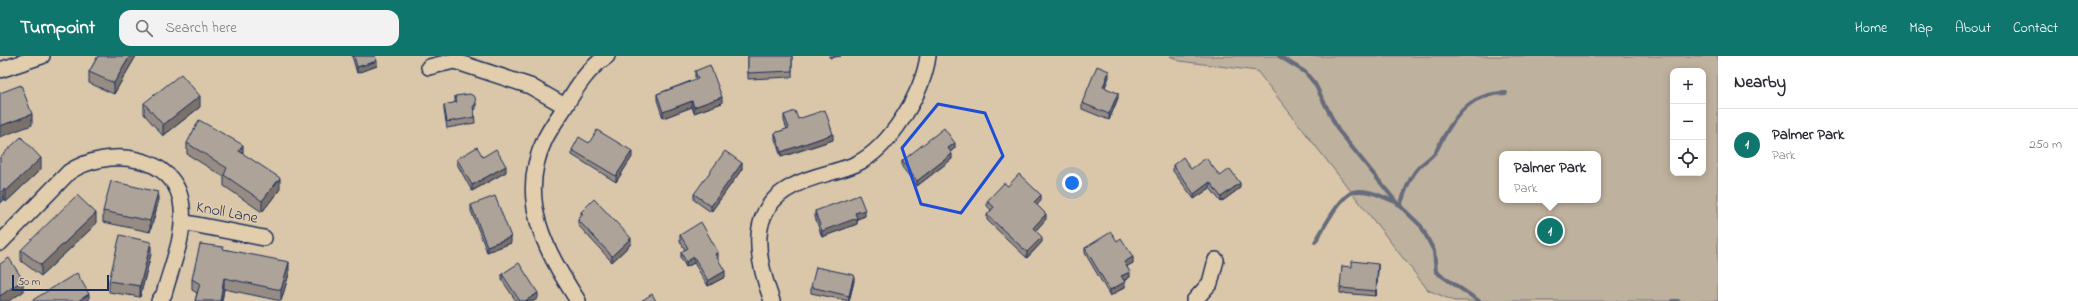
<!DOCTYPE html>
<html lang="en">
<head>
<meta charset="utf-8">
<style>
  :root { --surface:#fff; --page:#f2f2f3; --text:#2b2b33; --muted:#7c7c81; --line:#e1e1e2; --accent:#0f766e }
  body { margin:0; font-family:"Indie Flower",sans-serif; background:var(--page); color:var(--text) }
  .controls { position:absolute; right:12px; top:12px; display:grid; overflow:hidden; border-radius:8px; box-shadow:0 2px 10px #0003 }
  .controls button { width:36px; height:36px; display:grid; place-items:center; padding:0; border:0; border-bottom:1px solid var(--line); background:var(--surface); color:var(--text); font:20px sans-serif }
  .scale { position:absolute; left:12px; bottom:10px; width:97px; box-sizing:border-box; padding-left:4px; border:2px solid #1b2f5e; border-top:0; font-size:11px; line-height:14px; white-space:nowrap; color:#1b2f5e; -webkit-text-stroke:3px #e2cdac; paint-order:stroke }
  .you { position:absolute; left:1072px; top:127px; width:14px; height:14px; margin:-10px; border:3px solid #fff; border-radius:50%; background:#1a73e8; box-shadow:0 0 0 6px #1a73e833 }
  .badge { display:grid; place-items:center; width:26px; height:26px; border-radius:50%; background:var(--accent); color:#fff; font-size:13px; font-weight:700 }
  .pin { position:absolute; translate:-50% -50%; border:2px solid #fff; box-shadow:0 1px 4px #0006 }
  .popup { position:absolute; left:1499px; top:95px; width:102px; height:52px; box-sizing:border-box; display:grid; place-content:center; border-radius:8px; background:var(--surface); filter:drop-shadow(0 1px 3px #0005); font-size:13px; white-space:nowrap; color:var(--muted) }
  .popup b { font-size:15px; color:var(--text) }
  .popup::after { content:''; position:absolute; left:50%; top:100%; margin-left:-8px; border:8px solid transparent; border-top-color:var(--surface) }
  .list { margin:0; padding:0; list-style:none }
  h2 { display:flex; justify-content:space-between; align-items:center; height:52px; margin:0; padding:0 16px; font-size:17px }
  h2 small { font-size:13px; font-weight:400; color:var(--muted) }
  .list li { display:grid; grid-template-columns:26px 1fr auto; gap:12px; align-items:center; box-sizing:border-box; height:72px; padding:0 16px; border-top:1px solid var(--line) }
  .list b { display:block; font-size:15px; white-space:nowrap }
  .list p { margin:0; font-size:13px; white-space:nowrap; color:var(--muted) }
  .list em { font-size:13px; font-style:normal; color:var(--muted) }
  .icon { flex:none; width:22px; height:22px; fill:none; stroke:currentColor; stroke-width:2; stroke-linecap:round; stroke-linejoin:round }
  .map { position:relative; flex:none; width:1718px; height:245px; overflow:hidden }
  header { display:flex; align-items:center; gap:24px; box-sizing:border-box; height:56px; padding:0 20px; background:var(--accent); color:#fff }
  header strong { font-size:19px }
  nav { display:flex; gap:22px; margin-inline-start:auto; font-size:14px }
  .search { width:280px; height:36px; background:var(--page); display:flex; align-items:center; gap:10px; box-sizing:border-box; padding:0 14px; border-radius:12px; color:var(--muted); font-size:15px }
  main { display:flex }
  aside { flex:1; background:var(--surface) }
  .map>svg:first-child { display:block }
</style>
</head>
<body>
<header>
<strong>Turnpoint</strong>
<div class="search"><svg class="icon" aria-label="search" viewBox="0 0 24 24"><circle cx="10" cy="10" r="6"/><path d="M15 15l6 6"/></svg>Search here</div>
<nav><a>Home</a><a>Map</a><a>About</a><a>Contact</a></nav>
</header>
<main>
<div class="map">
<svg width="1718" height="245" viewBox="0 0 1718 245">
  <rect width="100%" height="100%" fill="#dac7a9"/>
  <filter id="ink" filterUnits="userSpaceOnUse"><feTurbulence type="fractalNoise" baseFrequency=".025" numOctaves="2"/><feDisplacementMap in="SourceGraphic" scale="8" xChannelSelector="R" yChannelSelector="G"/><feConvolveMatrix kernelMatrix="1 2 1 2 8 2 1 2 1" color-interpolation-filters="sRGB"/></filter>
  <g filter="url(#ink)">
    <path fill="#beb19d" stroke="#6c707e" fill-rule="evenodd" d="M 1170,0 L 1718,0 L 1718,245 L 1454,245 L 1428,234 L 1257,15 L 1180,5 ZM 1673,15 L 1703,15 L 1703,117 L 1673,117 ZM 1502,98 L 1598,98 L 1598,144 L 1502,144 Z"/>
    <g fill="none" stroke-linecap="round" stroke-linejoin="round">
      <path stroke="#666c7c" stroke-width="4" d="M 1279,0 L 1305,16 L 1315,28 L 1338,74 L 1397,147 L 1421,170 L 1434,195 L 1436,216 L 1479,245
        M 1400,150 C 1405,136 1409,121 1420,110 C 1425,105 1432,101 1436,95 C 1439,91 1440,86 1443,82 C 1458,55 1473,37 1506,37
        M 1315,186 C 1323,174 1339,141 1353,136 C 1367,132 1383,141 1395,146
        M 1672,245 L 1678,245"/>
      <g stroke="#1b2f5e" stroke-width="18">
        <path id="minor" d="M 429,11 L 454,5 L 530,30 L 565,50
          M 0,14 L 42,0
          M 182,166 L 264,182
          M 0,187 L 69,116 C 106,91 178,97 182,152 C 185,181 171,211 164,238 L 159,245
          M 578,245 C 546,195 516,143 545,83 C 550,73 557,63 563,54 C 575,34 586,14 607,0
          M 772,245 C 757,204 745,154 793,130 C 812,119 836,117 856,108 C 890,92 923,37 928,0
          M 1194,245 L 1210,227 L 1216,204"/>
      </g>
      <use href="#minor" stroke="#e2cdac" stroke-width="15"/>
    </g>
    <path fill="#968c83" stroke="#1b2f5e" d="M 98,0 L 136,0 L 114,38 L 89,27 L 89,16 Z
      M 352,0 L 375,0 L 377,10 L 357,17 Z
      M 748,0 L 792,0 L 792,21 L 748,23 Z
      M 829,0 L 841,0 L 830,2 Z
      M 695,15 L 722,47 L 694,57 L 692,51 L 663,62 L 657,44 L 657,38 L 696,23 L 695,21 Z
      M 1109,21 L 1105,31 L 1118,42 L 1109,64 L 1082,53 L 1082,47 Z
      M 455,40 L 476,53 L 474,55 L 475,67 L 447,72 L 444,54 L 444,49 L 455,47 Z
      M 144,47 L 200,51 L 163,80 L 144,58 Z
      M 784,59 L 798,63 L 833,84 L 781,101 L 775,83 L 775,77 L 787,73 L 784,65 Z
      M 187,87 L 243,98 L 280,133 L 262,156 L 224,130 L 224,121 L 187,98 Z
      M 589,87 L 632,101 L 616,126 L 572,99 L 572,94 Z
      M 955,92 L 950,96 L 952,103 L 917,130 L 902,111 L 902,105 Z
      M 0,101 L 41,113 L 6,146 L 4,144 Z
      M 483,101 L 506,116 L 472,135 L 457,108 L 457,103 Z
      M 1173,109 L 1191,113 L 1220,120 L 1240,132 L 1221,146 L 1210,132 L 1194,143 L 1173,115 Z
      M 742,113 L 711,156 L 694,144 L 694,138 Z
      M 1008,130 L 1041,145 L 1037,149 L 1046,163 L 1035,175 L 1042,186 L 1027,202 L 987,164 L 987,159 L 991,154 L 987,150 L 987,145 Z
      M 158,147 L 150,176 L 103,166 L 103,155 Z
      M 471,149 L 511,187 L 487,196 L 471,155 Z
      M 815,155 L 865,160 L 857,163 L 857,168 L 822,181 L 815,161 Z
      M 581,156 L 631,188 L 612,206 L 578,169 L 578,164 L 581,160 Z
      M 96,168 L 41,220 L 21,205 L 21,194 Z
      M 680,179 L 718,202 L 717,202 L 725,221 L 708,230 L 694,207 L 686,211 L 681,202 L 681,196 L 685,194 L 680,185 Z
      M 1117,185 L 1133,207 L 1127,210 L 1130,221 L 1124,225 L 1125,231 L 1110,240 L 1085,197 L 1085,192 Z
      M 223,193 L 289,218 L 281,245 L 224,233 L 222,245 L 195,245 L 197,237 L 192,234 L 192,223 Z
      M 151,198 L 140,241 L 109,236 L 109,225 Z
      M 1378,213 L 1376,240 L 1340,237 L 1340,232 Z
      M 502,218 L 538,242 L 534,245 L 516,245 L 502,224 Z
      M 854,225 L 849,245 L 811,237 L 811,231 Z"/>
    <path fill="#7a726a" stroke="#1b2f5e" d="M 130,0 L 136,0 L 114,38 L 114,27 Z
      M 377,5 L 377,10 L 357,17 L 357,11 Z
      M 1109,15 L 1109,21 L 1103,36 L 1103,31 Z
      M 1118,37 L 1118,42 L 1109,64 L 1109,58 Z
      M 200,40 L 200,51 L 163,80 L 163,69 Z
      M 722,41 L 722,47 L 694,57 L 694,51 Z
      M 692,45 L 692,51 L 663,62 L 663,56 Z
      M 476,47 L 476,53 L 473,56 L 473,51 Z
      M 32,58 L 32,69 L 0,81 L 0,70 Z
      M 833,78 L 833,84 L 781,101 L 781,96 Z
      M 955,87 L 955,92 L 948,98 L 948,92 Z
      M 243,89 L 243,100 L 239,95 Z
      M 632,95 L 632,101 L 616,126 L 616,120 Z
      M 952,98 L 952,103 L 917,130 L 917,125 Z
      M 41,102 L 41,113 L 6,146 L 6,135 Z
      M 742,107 L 742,113 L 711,156 L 711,150 Z
      M 506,110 L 506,116 L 472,135 L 472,129 Z
      M 280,122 L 280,133 L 262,156 L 262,145 Z
      M 1210,126 L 1210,132 L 1194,143 L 1194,138 Z
      M 1240,127 L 1240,132 L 1221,146 L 1221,141 Z
      M 4,133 L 4,144 L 0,148 L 0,137 Z
      M 158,136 L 158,147 L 150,176 L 150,165 Z
      M 1041,139 L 1041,145 L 1034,152 L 1034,146 Z
      M 865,154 L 865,160 L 857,163 L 857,168 L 822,181 L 822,175 L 855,157 Z
      M 96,157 L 96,168 L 41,220 L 41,209 Z
      M 1046,158 L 1046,163 L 1033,178 L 1033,172 Z
      M 511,181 L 511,187 L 487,196 L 487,190 Z
      M 1042,181 L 1042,186 L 1027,202 L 1027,196 Z
      M 631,182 L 631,188 L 612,206 L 612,200 Z
      M 151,186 L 151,198 L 140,241 L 140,230 Z
      M 718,196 L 718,202 L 715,203 L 715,198 Z
      M 694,201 L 694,207 L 686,211 L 686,206 Z
      M 1133,201 L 1133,207 L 1124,212 L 1124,206 Z
      M 289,206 L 289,218 L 281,245 L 281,234 Z
      M 1378,208 L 1378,213 L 1376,240 L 1376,235 Z
      M 725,215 L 725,221 L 708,230 L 708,225 Z
      M 1130,216 L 1130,221 L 1121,226 L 1121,220 Z
      M 854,219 L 854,225 L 849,245 L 849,240 Z
      M 224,222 L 224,233 L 222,245 L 220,245 Z
      M 23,224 L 23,236 L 9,245 L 0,245 L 0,240 Z
      M 1125,226 L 1125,231 L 1110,240 L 1110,234 Z
      M 538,237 L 538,242 L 534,245 L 525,245 Z
      M 89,238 L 89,245 L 78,245 Z"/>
    <path fill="#aea398" stroke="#1b2f5e" d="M 98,0 L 130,0 L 114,27 L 89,16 Z
      M 354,0 L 375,0 L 377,5 L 357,11 Z
      M 748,0 L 792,0 L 792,15 L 748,17 Z
      M 710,9 L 722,41 L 694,51 L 692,45 L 663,56 L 657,38 L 698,23 L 695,15 Z
      M 1097,10 L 1109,15 L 1103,31 L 1118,37 L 1109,58 L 1082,47 Z
      M 181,18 L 200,40 L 163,69 L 144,47 Z
      M 21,29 L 32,58 L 0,70 L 0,37 Z
      M 470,38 L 475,41 L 476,47 L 473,51 L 475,61 L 447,66 L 444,49 L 457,46 L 455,40 Z
      M 825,54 L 833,78 L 781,96 L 775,77 L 789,72 L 784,59 L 795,55 L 798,63 Z
      M 199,64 L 243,89 L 239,95 L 280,122 L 262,145 L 224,119 L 227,112 L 187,87 Z
      M 944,72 L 955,87 L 948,92 L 952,98 L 917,125 L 902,105 Z
      M 597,74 L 632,95 L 616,120 L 572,94 L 579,81 L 589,87 Z
      M 21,81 L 41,102 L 6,135 L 4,133 L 0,137 L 0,101 Z
      M 477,91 L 483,101 L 496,93 L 506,110 L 472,129 L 457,103 Z
      M 725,95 L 742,107 L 711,150 L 694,138 Z
      M 1183,101 L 1191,113 L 1206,102 L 1220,120 L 1230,113 L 1240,127 L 1221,141 L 1210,126 L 1194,138 L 1173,109 Z
      M 1019,118 L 1041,139 L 1034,146 L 1046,158 L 1033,172 L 1042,181 L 1027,196 L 987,159 L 994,151 L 987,145 L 1004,127 L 1008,130 Z
      M 111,125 L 158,136 L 150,165 L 103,155 Z
      M 77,139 L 96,157 L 41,209 L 21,194 Z
      M 859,139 L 865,154 L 855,157 L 857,162 L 822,175 L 815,155 Z
      M 495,140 L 511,181 L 487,190 L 471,149 Z
      M 594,143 L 631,182 L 612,200 L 578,164 L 583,158 L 581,156 Z
      M 701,166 L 718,196 L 715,198 L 725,215 L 708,225 L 694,201 L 686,206 L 681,196 L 688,192 L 680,179 Z
      M 1111,176 L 1117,185 L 1121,182 L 1133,201 L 1124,206 L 1130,216 L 1121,220 L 1125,226 L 1110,234 L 1085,192 Z
      M 120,179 L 151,186 L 140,230 L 109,225 Z
      M 200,188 L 223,191 L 223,193 L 289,206 L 281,234 L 224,222 L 220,245 L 195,245 L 200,228 L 192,223 Z
      M 9,202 L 23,224 L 0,240 L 0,208 Z
      M 1352,205 L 1378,208 L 1376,235 L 1340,232 L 1342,210 L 1352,211 Z
      M 519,207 L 538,237 L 525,245 L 520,245 L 502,218 Z
      M 816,211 L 854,219 L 849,240 L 811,231 Z
      M 77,217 L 89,238 L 78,245 L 31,245 Z
      M 652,238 L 656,245 L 641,245 Z"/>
  </g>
  <path fill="none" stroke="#1d4ed8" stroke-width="3" stroke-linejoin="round" d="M 938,48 L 985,57 L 1003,100 L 961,157 L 921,148 L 902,92 Z"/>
  <g text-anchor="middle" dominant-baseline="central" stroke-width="3" stroke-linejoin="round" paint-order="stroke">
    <g font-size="16" fill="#1b2f5e" stroke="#e2cdac">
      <text transform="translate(227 157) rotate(11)">Knoll Lane</text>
    </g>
  </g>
</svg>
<div class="controls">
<button>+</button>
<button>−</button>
<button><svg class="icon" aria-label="locate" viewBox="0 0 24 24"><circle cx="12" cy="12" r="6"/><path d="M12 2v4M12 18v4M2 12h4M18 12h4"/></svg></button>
</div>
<div class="scale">50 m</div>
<div class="you"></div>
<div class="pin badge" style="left:1550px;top:175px">1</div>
<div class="popup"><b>Palmer Park</b>Park</div>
</div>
<aside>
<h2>Nearby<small></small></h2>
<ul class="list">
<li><span class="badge">1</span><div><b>Palmer Park</b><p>Park</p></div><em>250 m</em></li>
</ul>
</aside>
</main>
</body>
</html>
